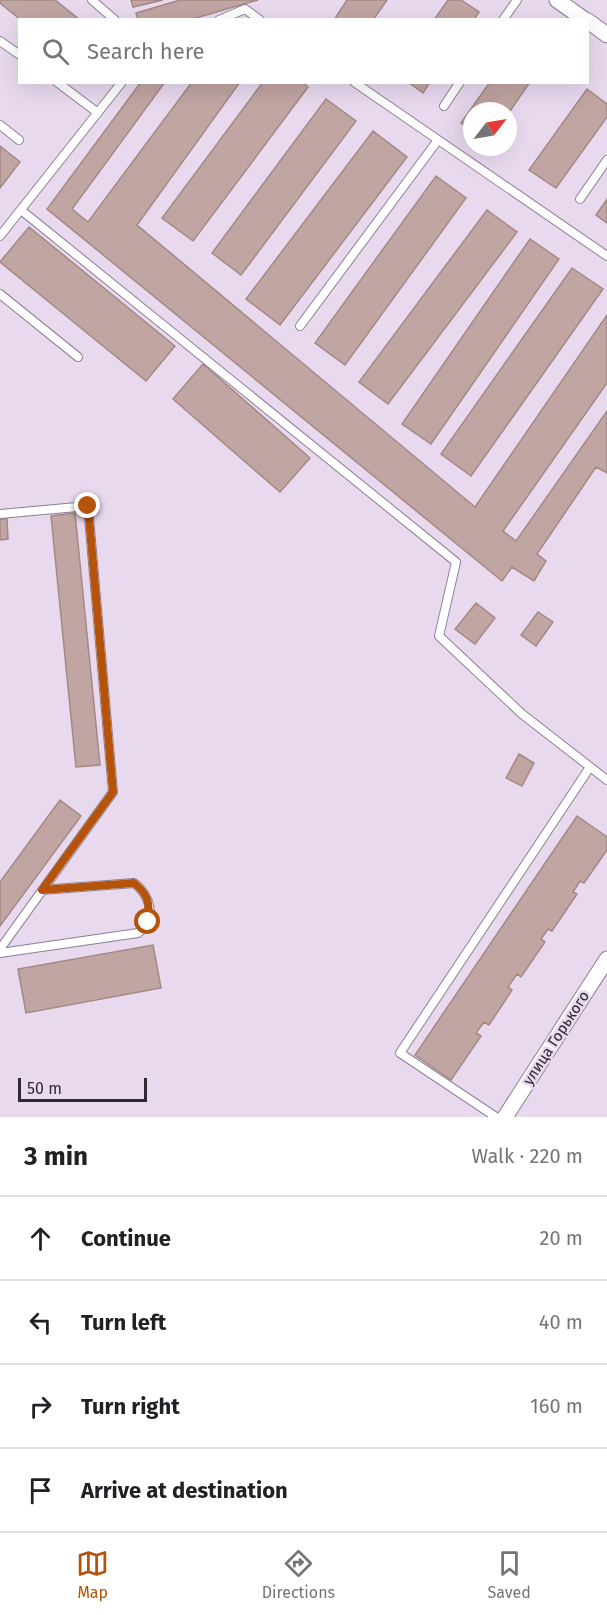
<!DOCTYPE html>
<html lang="en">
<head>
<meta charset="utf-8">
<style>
  :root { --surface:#fff; --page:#f2f2f2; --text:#202124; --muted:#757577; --line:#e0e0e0; --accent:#b45309 }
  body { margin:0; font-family:"Fira Sans",sans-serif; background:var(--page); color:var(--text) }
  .compass { position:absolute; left:463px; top:102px; width:54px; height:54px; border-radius:50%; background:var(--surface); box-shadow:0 6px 24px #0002; rotate:59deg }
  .scale { position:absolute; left:18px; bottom:15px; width:129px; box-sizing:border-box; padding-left:6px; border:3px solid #2f2932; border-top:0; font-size:16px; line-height:21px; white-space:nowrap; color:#2f2932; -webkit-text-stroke:4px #e8d9ef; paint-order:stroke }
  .stop { position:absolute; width:18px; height:18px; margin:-14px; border:4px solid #b45309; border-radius:50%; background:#fff }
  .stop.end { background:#b45309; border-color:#fff; box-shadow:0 2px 6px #0008 }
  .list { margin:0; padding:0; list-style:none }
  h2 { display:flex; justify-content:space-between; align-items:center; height:78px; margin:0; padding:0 24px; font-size:26px }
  h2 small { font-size:20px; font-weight:400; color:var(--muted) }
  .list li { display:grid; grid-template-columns:39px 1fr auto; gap:18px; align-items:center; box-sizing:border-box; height:84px; padding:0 24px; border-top:2px solid var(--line) }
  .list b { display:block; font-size:22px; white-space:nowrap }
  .list em { font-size:20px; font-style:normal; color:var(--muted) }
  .icon { flex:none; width:33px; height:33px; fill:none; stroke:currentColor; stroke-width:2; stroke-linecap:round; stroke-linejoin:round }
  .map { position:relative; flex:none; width:607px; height:1117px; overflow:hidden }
  .search { position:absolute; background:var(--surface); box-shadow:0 6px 24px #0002; left:18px; right:18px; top:18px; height:66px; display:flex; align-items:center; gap:15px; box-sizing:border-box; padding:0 21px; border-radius:0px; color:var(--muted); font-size:22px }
  .sheet { height:414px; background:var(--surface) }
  nav { display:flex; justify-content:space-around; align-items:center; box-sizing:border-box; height:84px; border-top:2px solid var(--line); background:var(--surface); font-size:16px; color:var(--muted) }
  nav a { display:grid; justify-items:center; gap:3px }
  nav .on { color:var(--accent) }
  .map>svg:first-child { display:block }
</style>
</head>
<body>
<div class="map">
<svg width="607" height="1117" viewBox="0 0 607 1117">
  <rect width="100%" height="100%" fill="#e8d9ef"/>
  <path fill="#c1a5a2" stroke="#a38884" stroke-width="1.5" d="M 0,0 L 55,0 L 80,20 L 21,20 L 0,3 Z
    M 131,0 L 163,0 L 133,7 Z
    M 180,0 L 258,0 L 189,20 L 138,20 L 136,13 Z
    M 347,0 L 387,0 L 373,20 L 334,20 Z
    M 448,0 L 461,0 L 479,12 L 474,20 L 434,20 Z
    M 141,82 L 165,82 L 72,209 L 88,222 L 192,82 L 240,82 L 137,225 L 475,507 L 607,315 L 607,383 L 503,531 L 516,541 L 607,411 L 607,473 L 596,467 L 537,554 L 546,561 L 534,581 L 512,567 L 502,581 L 47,209 Z
    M 263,82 L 302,82 L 308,87 L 193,241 L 162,218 Z
    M 408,82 L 430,82 L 423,93 Z
    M 490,82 L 530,82 L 508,114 L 508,111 L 472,111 L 472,130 L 461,123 Z
    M 587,89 L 607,104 L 607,117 L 556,188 L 529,170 Z
    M 326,99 L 356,121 L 241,275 L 212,253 Z
    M 373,131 L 407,157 L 280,325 L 246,299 Z
    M 0,146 L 20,162 L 0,188 Z
    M 436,176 L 466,198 L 345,365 L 315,343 Z
    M 607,199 L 607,223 L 596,215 Z
    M 487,210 L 517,232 L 388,404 L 359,382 Z
    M 29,227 L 175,346 L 146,381 L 0,262 Z
    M 530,239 L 559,259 L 431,444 L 402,424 Z
    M 572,268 L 603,289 L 471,476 L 441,454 Z
    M 203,364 L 310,458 L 280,492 L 173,399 Z
    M 75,513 L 100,765 L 76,767 L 51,516 Z
    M 0,519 L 7,519 L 8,539 L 0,540 Z
    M 476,603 L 495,618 L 475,644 L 455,629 Z
    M 538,612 L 553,622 L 536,646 L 521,635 Z
    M 519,754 L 534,763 L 522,786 L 506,778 Z
    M 60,800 L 81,816 L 0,926 L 0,882 Z
    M 577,816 L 607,837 L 607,850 L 584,883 L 580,881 L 573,892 L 577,894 L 552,931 L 548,929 L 541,939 L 545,942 L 521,977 L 517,974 L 508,987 L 512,990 L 489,1025 L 484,1022 L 476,1033 L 481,1036 L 451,1080 L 415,1055 Z
    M 153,945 L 161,988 L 26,1013 L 18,969 Z"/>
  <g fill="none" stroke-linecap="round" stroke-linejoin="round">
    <g stroke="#8c7f93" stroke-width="10">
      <path id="service" d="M 92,0 L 115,20
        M 219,20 L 245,9 L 260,20
        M 503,20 L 517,0
        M 0,41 L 20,55
        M 57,82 L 98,113
        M 354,82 L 607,256
        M 444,106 L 460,82
        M 0,125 L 19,140
        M 580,199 L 607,160
        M 21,210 L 456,562 L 439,636 L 522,714 L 607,780
        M 0,236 L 122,82
        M 0,294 L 78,357
        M 300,326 L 438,140
        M 0,514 L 88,506 L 113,792 L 0,949
        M 0,953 L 138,933 C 141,930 147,926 148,922 C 154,907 145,891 134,883 L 42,890
        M 496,1117 L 400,1053 L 590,767"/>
    </g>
    <g stroke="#8c7f93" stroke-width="17">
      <path id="minor" d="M 557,0 L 585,20
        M 588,21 L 607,35
        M 505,1117 L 607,959"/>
    </g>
    <use href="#service" stroke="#fff" stroke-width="8"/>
    <use href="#minor" stroke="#fff" stroke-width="15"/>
  </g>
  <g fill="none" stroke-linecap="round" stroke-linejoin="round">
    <path stroke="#b45309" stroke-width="8" d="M 88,506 L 113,792 L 42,890 L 134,883 C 149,895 150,904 148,922"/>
  </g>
  <g text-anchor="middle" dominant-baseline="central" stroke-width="5" stroke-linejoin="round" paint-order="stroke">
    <g font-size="15" fill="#2f2932" stroke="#e8d9ef">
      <text transform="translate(556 1038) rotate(-57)">улица Горького</text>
    </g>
  </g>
</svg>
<svg class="compass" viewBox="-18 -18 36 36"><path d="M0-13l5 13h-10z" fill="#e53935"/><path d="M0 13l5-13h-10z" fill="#757577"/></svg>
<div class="scale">50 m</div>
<div class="stop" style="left:148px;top:922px"></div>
<div class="stop end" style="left:88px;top:506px"></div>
<div class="search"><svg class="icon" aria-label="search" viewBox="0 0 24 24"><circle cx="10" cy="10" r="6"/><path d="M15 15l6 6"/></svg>Search here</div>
</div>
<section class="sheet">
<h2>3 min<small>Walk · 220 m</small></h2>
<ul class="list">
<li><svg class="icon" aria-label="ahead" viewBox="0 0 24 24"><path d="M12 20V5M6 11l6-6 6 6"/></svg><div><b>Continue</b></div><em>20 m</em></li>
<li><svg class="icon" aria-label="left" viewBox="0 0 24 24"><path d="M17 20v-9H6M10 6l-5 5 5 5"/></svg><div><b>Turn left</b></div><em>40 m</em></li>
<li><svg class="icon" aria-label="right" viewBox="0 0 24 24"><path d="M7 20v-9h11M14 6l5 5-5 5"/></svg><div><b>Turn right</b></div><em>160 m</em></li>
<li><svg class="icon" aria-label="arrive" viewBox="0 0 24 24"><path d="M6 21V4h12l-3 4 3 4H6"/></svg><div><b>Arrive at destination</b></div></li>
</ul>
</section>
<nav>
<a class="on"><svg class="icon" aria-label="map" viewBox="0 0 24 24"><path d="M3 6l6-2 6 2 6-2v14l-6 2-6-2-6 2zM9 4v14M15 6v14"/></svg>Map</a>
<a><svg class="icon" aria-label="directions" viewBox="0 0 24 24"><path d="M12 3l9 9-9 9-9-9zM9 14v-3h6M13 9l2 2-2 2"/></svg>Directions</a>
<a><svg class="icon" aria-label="saved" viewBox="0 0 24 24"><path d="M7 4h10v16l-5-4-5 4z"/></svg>Saved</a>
</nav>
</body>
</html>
